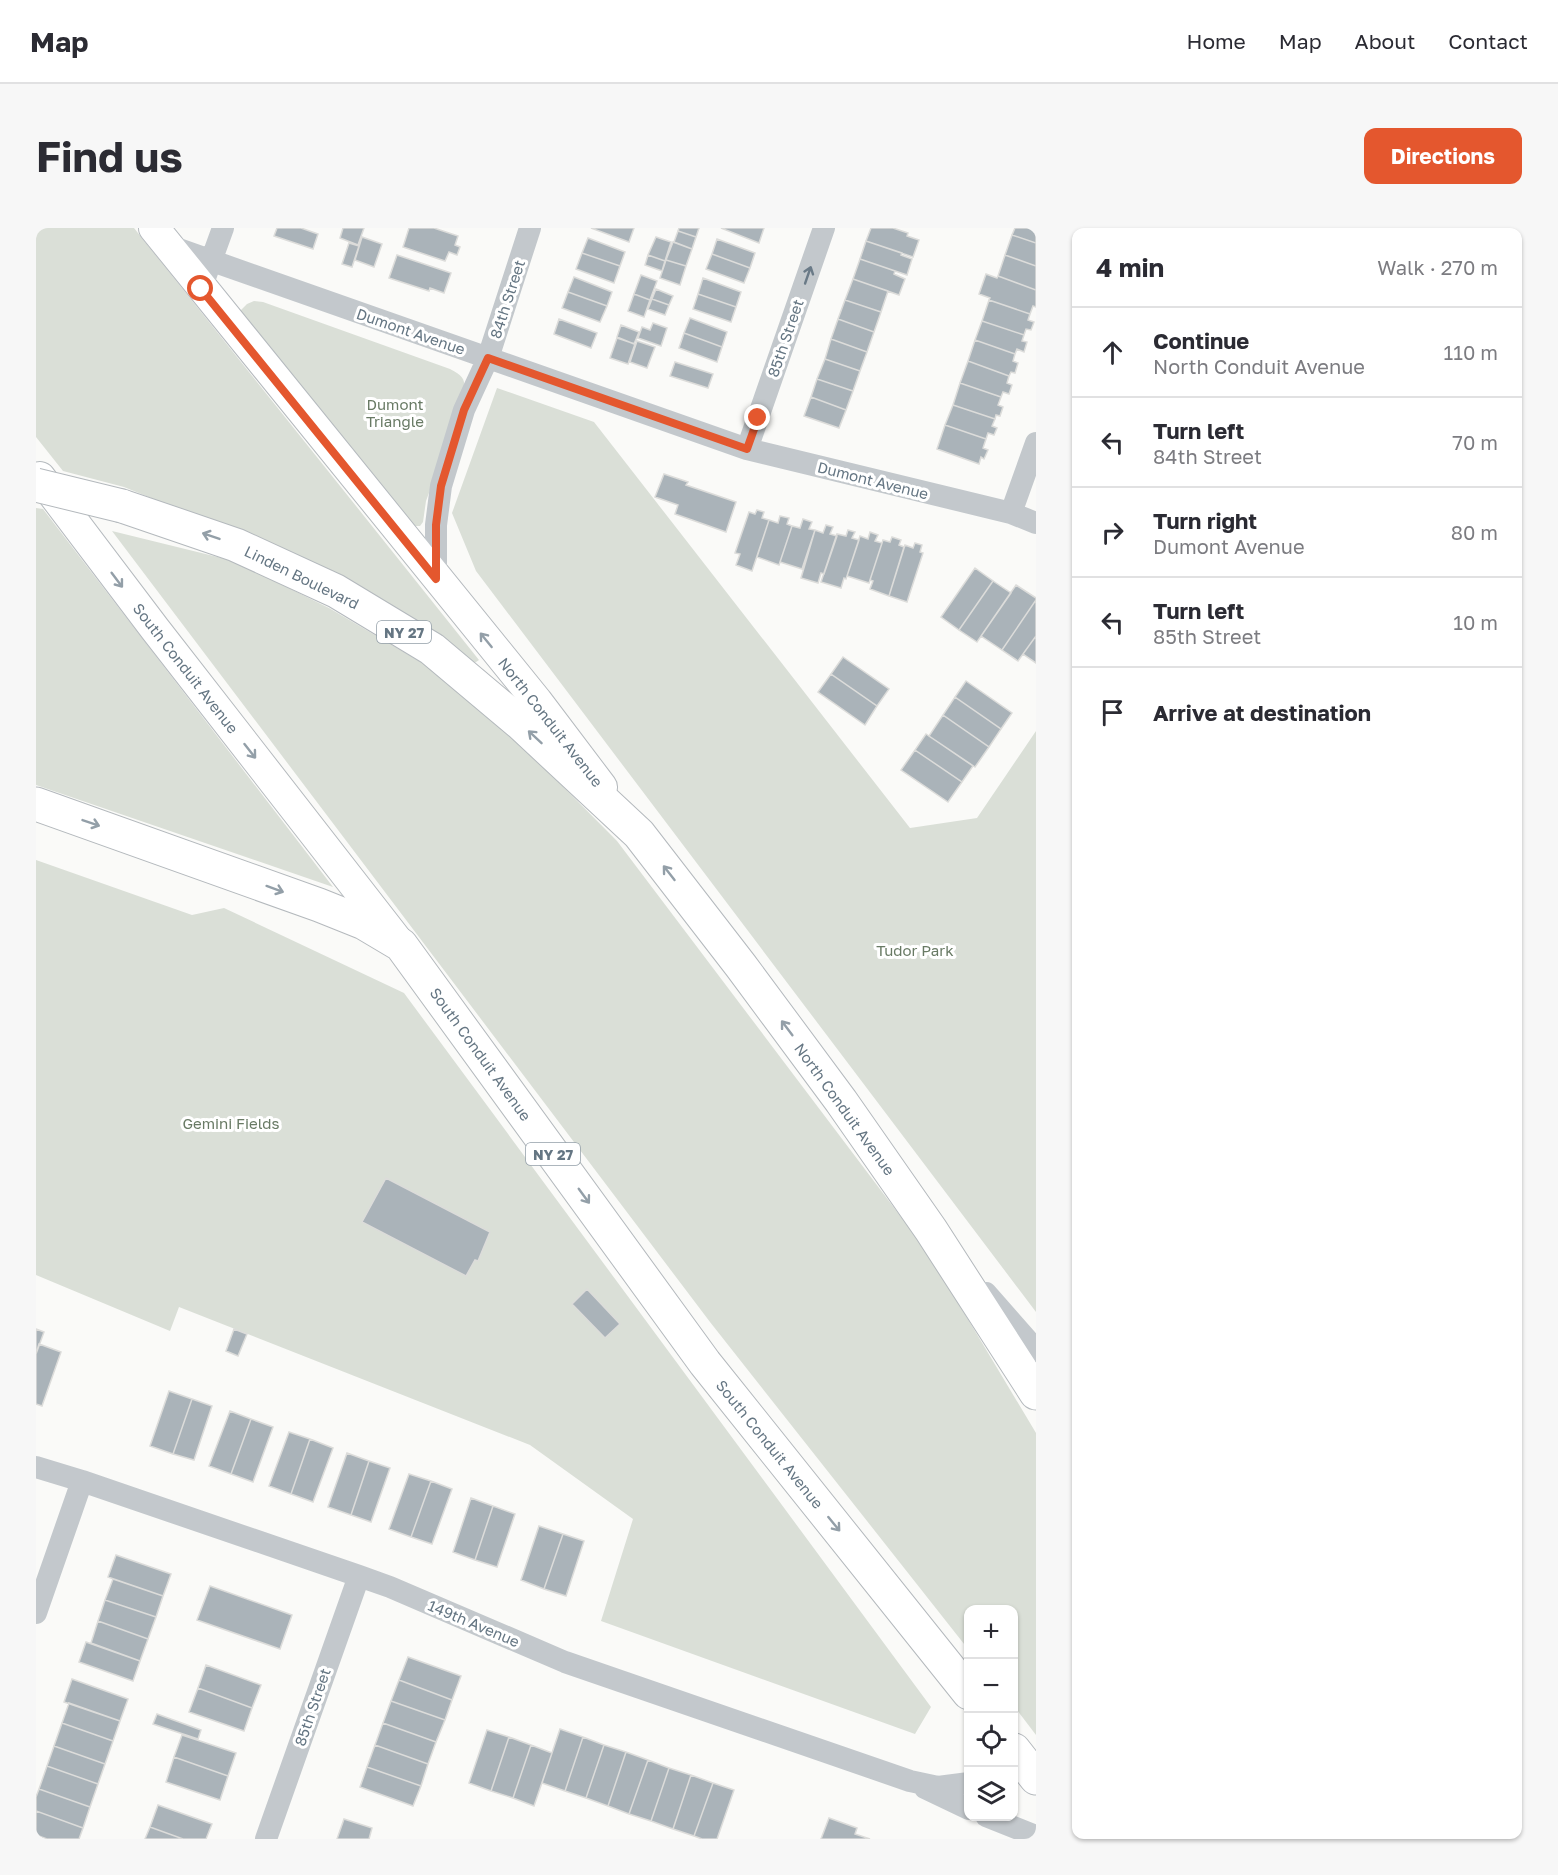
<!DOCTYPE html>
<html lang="en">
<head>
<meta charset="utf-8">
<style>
  :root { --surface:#fff; --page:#f7f7f7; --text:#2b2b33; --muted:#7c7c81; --line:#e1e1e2; --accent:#e4572e }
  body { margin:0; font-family:"Golos Text",sans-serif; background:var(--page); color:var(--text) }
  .controls { position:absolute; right:18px; bottom:18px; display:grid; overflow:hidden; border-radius:12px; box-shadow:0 2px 4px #0004 }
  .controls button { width:54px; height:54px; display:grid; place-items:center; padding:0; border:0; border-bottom:2px solid var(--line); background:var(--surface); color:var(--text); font:30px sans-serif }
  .stop { position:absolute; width:18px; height:18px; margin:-14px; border:4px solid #e4572e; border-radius:50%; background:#fff }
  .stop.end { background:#e4572e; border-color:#fff; box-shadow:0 2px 6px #0008 }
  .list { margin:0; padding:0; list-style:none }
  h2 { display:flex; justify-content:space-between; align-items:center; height:78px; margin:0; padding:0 24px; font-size:26px }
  h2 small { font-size:20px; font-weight:400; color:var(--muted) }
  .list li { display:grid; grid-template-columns:39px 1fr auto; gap:18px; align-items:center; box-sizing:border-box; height:90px; padding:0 24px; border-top:2px solid var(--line) }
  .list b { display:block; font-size:22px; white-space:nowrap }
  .list p { margin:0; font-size:20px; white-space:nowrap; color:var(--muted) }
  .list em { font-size:20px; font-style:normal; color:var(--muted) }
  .icon { flex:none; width:33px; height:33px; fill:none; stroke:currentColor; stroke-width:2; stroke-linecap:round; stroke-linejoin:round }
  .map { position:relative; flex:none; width:1000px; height:1611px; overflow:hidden; border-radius:12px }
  header { display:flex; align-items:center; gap:36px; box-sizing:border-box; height:84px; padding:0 30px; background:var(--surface); border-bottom:2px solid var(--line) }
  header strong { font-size:28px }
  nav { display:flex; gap:33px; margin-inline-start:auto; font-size:21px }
  .intro { display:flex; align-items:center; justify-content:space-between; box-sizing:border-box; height:144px; padding:0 36px }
  h1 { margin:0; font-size:42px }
  .button { padding:15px 27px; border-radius:12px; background:var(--accent); color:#fff; font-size:21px; font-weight:700 }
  main { display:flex; gap:36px; padding:0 36px }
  aside { flex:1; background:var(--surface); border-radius:12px; box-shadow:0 2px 4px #0004 }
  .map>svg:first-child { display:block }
</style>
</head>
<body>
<header>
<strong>Map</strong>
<nav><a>Home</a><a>Map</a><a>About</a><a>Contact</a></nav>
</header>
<div class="intro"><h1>Find us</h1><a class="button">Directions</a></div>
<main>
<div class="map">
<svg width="1000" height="1611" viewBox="0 0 1000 1611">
  <rect width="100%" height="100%" fill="#fafaf8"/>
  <path fill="#dadfd7" d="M 0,0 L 98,0 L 443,432 L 434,438 L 204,306 L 88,259 L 27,243 L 0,209 Z
    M 218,73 L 227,74 L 414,141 C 430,149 429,153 428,169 L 390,273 L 387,294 L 384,298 L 379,298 L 205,91 L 205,82 L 211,76 Z
    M 461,160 L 558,194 L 874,600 L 941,590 L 1000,503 L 1000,1084 L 440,343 L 416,285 Z
    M 0,280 L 7,281 L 297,659 L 0,557 Z
    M 76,303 L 198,333 L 293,380 L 388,436 L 469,500 L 581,613 L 893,1026 L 1000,1205 L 1000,1507 L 978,1478 L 978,1382 L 933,1382 L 932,1421 L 674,1094 Z
    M 0,632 L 156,687 L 188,680 L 368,765 L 895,1479 L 879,1506 L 565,1393 L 597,1291 L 494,1217 L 143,1079 L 134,1103 L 0,1047 Z"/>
  <path fill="#aab3b9" stroke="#dcdcda" stroke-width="1.5" d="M 241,0 L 265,0 L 282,6 L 277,21 L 238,8 Z
    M 307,0 L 328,0 L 322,17 L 304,10 Z
    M 373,0 L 398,0 L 422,8 L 419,17 L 424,19 L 421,27 L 413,24 L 409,33 L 367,19 Z
    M 555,0 L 598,0 L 593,14 Z
    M 643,0 L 663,0 L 660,9 L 642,3 Z
    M 685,0 L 728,0 L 723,15 Z
    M 835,0 L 857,0 L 872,5 L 871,8 L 883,12 L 877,29 L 830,13 Z
    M 979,0 L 1000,0 L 1000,15 L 976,7 Z
    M 642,3 L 660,9 L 656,21 L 638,14 Z
    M 976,7 L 1000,15 L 1000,38 L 969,27 Z
    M 326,9 L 346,16 L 338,39 L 319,32 Z
    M 620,9 L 635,14 L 629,33 L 612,27 Z
    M 552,10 L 589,24 L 584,38 L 546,25 Z
    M 681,11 L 719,25 L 714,40 L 676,26 Z
    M 830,13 L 866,25 L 865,27 L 876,31 L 871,47 L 824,31 Z
    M 637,14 L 656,21 L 650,38 L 630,32 Z
    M 313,15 L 323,18 L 316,39 L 306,36 Z
    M 546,25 L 584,38 L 578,55 L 540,41 Z
    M 676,26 L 714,40 L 708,55 L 670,41 Z
    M 361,27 L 415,45 L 408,65 L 394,60 L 393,63 L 353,50 Z
    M 612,27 L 629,33 L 626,43 L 609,37 Z
    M 969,27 L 1000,38 L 1000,62 L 962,48 Z
    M 824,31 L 859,43 L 858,46 L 869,51 L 863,67 L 817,51 Z
    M 630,32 L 650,38 L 644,57 L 624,50 Z
    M 950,46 L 961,50 L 962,48 L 1000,62 L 1000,79 L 997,78 L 994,86 L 953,72 L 954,70 L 943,66 Z
    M 605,47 L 621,53 L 614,72 L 598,66 Z
    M 538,49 L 576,64 L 571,78 L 532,64 Z
    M 667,50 L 705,64 L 700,79 L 662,66 Z
    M 817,51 L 852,63 L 845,84 L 809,72 Z
    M 620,61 L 637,68 L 633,77 L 616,71 Z
    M 532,64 L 571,78 L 564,94 L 526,80 Z
    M 598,66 L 614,72 L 608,89 L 592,83 Z
    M 662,66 L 700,79 L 695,94 L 657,81 Z
    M 616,71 L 633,77 L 629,87 L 612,81 Z
    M 809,72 L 845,84 L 838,104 L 802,91 Z
    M 953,72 L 994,86 L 992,92 L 998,94 L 995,102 L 990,101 L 988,107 L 946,93 Z
    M 654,90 L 691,104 L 686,119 L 648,105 Z
    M 523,91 L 561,105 L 555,120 L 518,106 Z
    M 802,91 L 838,104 L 831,124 L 795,111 Z
    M 946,93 L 988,107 L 986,113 L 991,114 L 988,124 L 981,121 L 979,126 L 939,112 Z
    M 617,95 L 631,100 L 625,118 L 602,110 L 606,99 L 614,102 Z
    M 585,97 L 603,104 L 598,116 L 581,109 Z
    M 648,105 L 686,119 L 681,134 L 643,120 Z
    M 581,110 L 599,116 L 592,136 L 574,130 Z
    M 795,111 L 831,124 L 824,143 L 789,131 Z
    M 939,112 L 979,126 L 977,133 L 982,135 L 979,145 L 975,144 L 973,148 L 932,133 Z
    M 601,113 L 619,119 L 611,140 L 594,134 Z
    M 789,131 L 824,143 L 817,163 L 781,151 Z
    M 932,133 L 973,148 L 971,155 L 976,157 L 973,166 L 967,164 L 965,169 L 924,155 Z
    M 639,134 L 677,146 L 672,160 L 634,148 Z
    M 781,151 L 817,163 L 810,182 L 775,169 Z
    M 924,155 L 965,169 L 962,177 L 967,179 L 964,188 L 960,187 L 959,191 L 917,177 Z
    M 775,169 L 810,182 L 803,200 L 768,188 Z
    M 917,177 L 959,191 L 956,198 L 961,200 L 958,207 L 952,205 L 950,211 L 909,197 Z
    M 909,197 L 950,211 L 947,220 L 952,222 L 948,231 L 945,229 L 943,236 L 901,221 Z
    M 628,246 L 652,254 L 650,257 L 700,274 L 690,304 L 639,286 L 642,277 L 619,269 Z
    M 721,282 L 728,284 L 726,290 L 733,292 L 716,343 L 700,337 L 704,326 L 699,325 L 713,284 L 719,286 Z
    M 744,288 L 753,290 L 751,296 L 756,298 L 743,337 L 721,329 L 733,292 L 742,295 Z
    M 767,291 L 776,294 L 773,301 L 779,302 L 766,341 L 744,334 L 756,298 L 764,300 Z
    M 790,297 L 797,299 L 794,306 L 801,308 L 788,346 L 785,345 L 782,355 L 765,350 L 779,302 L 787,305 Z
    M 812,302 L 819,304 L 816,310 L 823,312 L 810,351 L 808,350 L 805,360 L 785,354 L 801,306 L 810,308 Z
    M 834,304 L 842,307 L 839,313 L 846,315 L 833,355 L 811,348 L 824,308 L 832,311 Z
    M 856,309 L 865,312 L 863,317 L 868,319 L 853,368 L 834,361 L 837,353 L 834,352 L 847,312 L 854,314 Z
    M 879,315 L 886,317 L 884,324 L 887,325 L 871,374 L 853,368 L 869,317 L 877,320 Z
    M 939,340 L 957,353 L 923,402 L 905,389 Z
    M 957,353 L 975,365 L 941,414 L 923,402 Z
    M 980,357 L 1000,370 L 1000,372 L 966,422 L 945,408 Z
    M 1000,372 L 1000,408 L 982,433 L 966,422 Z
    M 1000,408 L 1000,435 L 987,426 Z
    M 807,429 L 853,461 L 841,478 L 795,446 Z
    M 795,446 L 841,478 L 829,497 L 782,464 Z
    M 930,453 L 976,485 L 965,501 L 919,469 Z
    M 919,469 L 965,501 L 953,519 L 907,487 Z
    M 907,487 L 953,519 L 939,539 L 893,508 Z
    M 890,506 L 937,538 L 926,554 L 879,522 Z
    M 879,522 L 926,554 L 912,574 L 865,542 Z
    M 350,950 L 454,1004 L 442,1033 L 439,1032 L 430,1048 L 326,994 Z
    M 551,1061 L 584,1096 L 569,1110 L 536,1076 Z
    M 0,1101 L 8,1104 L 0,1126 Z
    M 198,1101 L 211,1106 L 202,1128 L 190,1123 Z
    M 3,1116 L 25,1124 L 6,1178 L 0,1176 L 0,1126 Z
    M 133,1163 L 156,1171 L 137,1226 L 114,1218 Z
    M 156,1171 L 176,1178 L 158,1232 L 137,1226 Z
    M 194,1183 L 215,1191 L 195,1246 L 173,1238 Z
    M 215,1191 L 237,1199 L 217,1254 L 195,1246 Z
    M 253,1204 L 274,1211 L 255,1266 L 233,1258 Z
    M 274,1211 L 297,1220 L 277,1274 L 255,1266 Z
    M 311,1225 L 333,1233 L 315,1287 L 292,1279 Z
    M 333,1233 L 354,1240 L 335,1294 L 315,1287 Z
    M 373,1246 L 395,1253 L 375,1309 L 353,1301 Z
    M 395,1253 L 416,1261 L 396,1316 L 375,1309 Z
    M 435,1270 L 457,1278 L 439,1332 L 417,1324 Z
    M 457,1278 L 479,1286 L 461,1339 L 439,1332 Z
    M 503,1298 L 527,1306 L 508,1361 L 485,1352 Z
    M 527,1306 L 548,1313 L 530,1368 L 508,1361 Z
    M 80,1327 L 135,1346 L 127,1368 L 72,1349 Z
    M 77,1351 L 127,1368 L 120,1389 L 69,1372 Z
    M 174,1358 L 256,1387 L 244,1421 L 161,1392 Z
    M 69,1372 L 120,1389 L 112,1411 L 62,1393 Z
    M 62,1393 L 112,1411 L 104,1433 L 55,1415 Z
    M 50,1414 L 104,1433 L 97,1453 L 43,1434 Z
    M 372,1429 L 425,1448 L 416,1472 L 363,1452 Z
    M 170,1437 L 225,1457 L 216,1480 L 162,1460 Z
    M 36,1451 L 92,1471 L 84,1493 L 28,1474 Z
    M 363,1452 L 416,1472 L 409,1492 L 355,1473 Z
    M 162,1460 L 216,1480 L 208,1503 L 153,1484 Z
    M 355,1473 L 409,1492 L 400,1514 L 347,1495 Z
    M 33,1475 L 84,1493 L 77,1513 L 26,1495 Z
    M 121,1486 L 165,1502 L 162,1511 L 117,1496 Z
    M 26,1495 L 77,1513 L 69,1536 L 18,1518 Z
    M 347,1495 L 400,1514 L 392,1536 L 339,1517 Z
    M 524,1501 L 547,1509 L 529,1563 L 506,1555 Z
    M 451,1502 L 473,1509 L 455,1563 L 433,1555 Z
    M 146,1507 L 200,1525 L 192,1548 L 138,1529 Z
    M 473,1509 L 495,1517 L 477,1570 L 455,1563 Z
    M 547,1509 L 568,1517 L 550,1570 L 529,1563 Z
    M 339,1517 L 392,1536 L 385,1558 L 331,1539 Z
    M 495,1517 L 516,1525 L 498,1578 L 477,1570 Z
    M 568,1517 L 590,1524 L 572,1578 L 550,1570 Z
    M 18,1518 L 69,1536 L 62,1556 L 11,1538 Z
    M 590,1524 L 612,1532 L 593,1586 L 572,1578 Z
    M 138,1529 L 192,1548 L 184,1572 L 130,1554 Z
    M 612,1532 L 633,1540 L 615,1593 L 593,1586 Z
    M 11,1538 L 62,1556 L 54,1579 L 3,1561 Z
    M 331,1539 L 385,1558 L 377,1578 L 324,1559 Z
    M 633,1540 L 655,1547 L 637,1601 L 615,1593 Z
    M 655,1547 L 677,1555 L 658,1608 L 637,1601 Z
    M 677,1555 L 698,1562 L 681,1611 L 666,1611 L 658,1608 Z
    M 3,1561 L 54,1579 L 47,1600 L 0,1583 L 0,1569 Z
    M 122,1577 L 176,1596 L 170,1611 L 147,1611 L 114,1599 Z
    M 0,1583 L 47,1600 L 43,1611 L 11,1611 L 0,1607 Z
    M 793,1590 L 821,1600 L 819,1606 L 834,1611 L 785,1611 Z
    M 308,1591 L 336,1600 L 333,1611 L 301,1611 Z
    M 114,1599 L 147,1611 L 109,1611 Z"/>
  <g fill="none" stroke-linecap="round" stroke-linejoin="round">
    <g stroke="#b5babe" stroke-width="32">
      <path id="major" d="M 118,0 L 501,473 L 566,559
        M 4,249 L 119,401 L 361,712"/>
    </g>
    <g stroke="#b4b9bd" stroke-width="35">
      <path id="highway" d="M 86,278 L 200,317 L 300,363 L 396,421 L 484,495 L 603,606 L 705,738 L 805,873 L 895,1002 L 1000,1165
        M 0,576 L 283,677 L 328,695 L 365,717 L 669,1135 L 933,1465
        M 978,1522 L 1000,1550"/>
    </g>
    <path stroke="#c3c8cc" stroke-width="22" d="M 131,17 L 711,221 L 975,285 L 1000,295
      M 170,47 L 187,0
      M 711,221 L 788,0
      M 975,285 L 1000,215
      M 400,351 L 400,297 L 405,258 L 428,182 L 452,130 L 494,0
      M 950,1065 L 1000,1122
      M 0,1239 L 46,1253 L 323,1348 L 354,1359 L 529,1434 L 874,1553 L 902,1559 L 933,1555
      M 0,1385 L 46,1253
      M 889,1560 L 933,1581
      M 950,1588 L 1000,1608
      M 230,1611 L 323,1348"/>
    <use href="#major" stroke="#fff" stroke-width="30"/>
    <use href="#highway" stroke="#fff" stroke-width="33"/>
    <g stroke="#b4b9bd" stroke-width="35" stroke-linecap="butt">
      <path id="highway-bridge" d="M 0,257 L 86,278"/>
    </g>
    <use href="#highway-bridge" stroke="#fff" stroke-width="33"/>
  </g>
  <defs><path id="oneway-shaft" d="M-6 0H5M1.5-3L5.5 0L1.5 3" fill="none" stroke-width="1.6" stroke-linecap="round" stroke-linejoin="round" transform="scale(1.5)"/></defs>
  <use stroke="#6a7a87" href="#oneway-shaft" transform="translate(772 47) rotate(-71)"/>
  <g stroke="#939fa8">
    <use href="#oneway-shaft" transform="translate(175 308) rotate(-161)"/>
    <use href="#oneway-shaft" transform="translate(81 352) rotate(53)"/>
    <use href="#oneway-shaft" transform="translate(450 412) rotate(-129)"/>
    <use href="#oneway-shaft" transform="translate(499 509) rotate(-137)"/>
    <use href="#oneway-shaft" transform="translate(214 523) rotate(52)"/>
    <use href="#oneway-shaft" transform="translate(55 595) rotate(19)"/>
    <use href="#oneway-shaft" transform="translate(633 645) rotate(-128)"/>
    <use href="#oneway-shaft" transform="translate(239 661) rotate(20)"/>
    <use href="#oneway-shaft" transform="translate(751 800) rotate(-127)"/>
    <use href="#oneway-shaft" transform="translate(548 968) rotate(54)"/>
    <use href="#oneway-shaft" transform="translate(798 1296) rotate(51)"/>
  </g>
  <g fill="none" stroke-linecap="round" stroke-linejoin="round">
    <path stroke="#e4572e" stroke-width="8" d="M 165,61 L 400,351 L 400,297 L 405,258 L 428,182 L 452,130 L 711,221 L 722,190"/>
  </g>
  <g text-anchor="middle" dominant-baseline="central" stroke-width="6" stroke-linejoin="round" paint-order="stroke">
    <g fill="#fff" stroke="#939fa8" stroke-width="1.5">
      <rect x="341" y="393" width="54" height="22" rx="4.5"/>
      <rect x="490" y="915" width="54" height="22" rx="4.5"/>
    </g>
    <g font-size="14" font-weight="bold" fill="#657683">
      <text x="368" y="404">NY 27</text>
      <text x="517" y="926">NY 27</text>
    </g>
    <g font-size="15" fill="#657683" stroke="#fff">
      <text transform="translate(471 71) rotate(-72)">84th Street</text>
      <text transform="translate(375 103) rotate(19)">Dumont Avenue</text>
      <text transform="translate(749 110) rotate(-71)">85th Street</text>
      <text transform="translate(837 252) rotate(14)">Dumont Avenue</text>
      <text transform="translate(266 349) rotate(26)">Linden Boulevard</text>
      <text transform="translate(150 440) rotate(52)">South Conduit Avenue</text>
      <text transform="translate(515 494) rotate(52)">North Conduit Avenue</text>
      <text transform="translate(445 826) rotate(54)">South Conduit Avenue</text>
      <text transform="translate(809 881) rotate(54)">North Conduit Avenue</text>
      <text transform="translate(734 1216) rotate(51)">South Conduit Avenue</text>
      <text transform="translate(438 1395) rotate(23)">149th Avenue</text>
      <text transform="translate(276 1479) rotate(-71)">85th Street</text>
    </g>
    <g font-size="15" fill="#687a64" stroke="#fff">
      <text x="359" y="176">Dumont<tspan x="359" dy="17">Triangle</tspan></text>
      <text x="879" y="722">Tudor Park</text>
      <text x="195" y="895">Gemini Fields</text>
    </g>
  </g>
</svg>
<div class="controls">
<button>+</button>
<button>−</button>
<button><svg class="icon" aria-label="locate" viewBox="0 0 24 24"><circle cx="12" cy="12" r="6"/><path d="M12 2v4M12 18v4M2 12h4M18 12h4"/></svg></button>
<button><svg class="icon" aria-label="layers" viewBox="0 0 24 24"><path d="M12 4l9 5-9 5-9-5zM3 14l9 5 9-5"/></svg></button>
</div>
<div class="stop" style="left:165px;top:61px"></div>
<div class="stop end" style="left:722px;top:190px"></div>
</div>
<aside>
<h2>4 min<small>Walk · 270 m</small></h2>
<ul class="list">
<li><svg class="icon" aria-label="ahead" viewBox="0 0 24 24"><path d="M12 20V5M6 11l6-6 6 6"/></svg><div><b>Continue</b><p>North Conduit Avenue</p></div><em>110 m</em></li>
<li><svg class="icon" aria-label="left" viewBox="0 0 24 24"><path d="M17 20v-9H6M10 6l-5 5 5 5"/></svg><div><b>Turn left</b><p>84th Street</p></div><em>70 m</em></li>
<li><svg class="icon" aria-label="right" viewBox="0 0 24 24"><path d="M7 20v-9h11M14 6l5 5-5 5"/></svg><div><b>Turn right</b><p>Dumont Avenue</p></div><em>80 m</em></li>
<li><svg class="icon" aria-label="left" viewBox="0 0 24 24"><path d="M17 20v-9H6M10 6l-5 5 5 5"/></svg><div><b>Turn left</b><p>85th Street</p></div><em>10 m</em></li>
<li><svg class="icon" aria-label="arrive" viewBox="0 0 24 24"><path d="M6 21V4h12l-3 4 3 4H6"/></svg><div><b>Arrive at destination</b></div></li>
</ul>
</aside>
</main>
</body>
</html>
